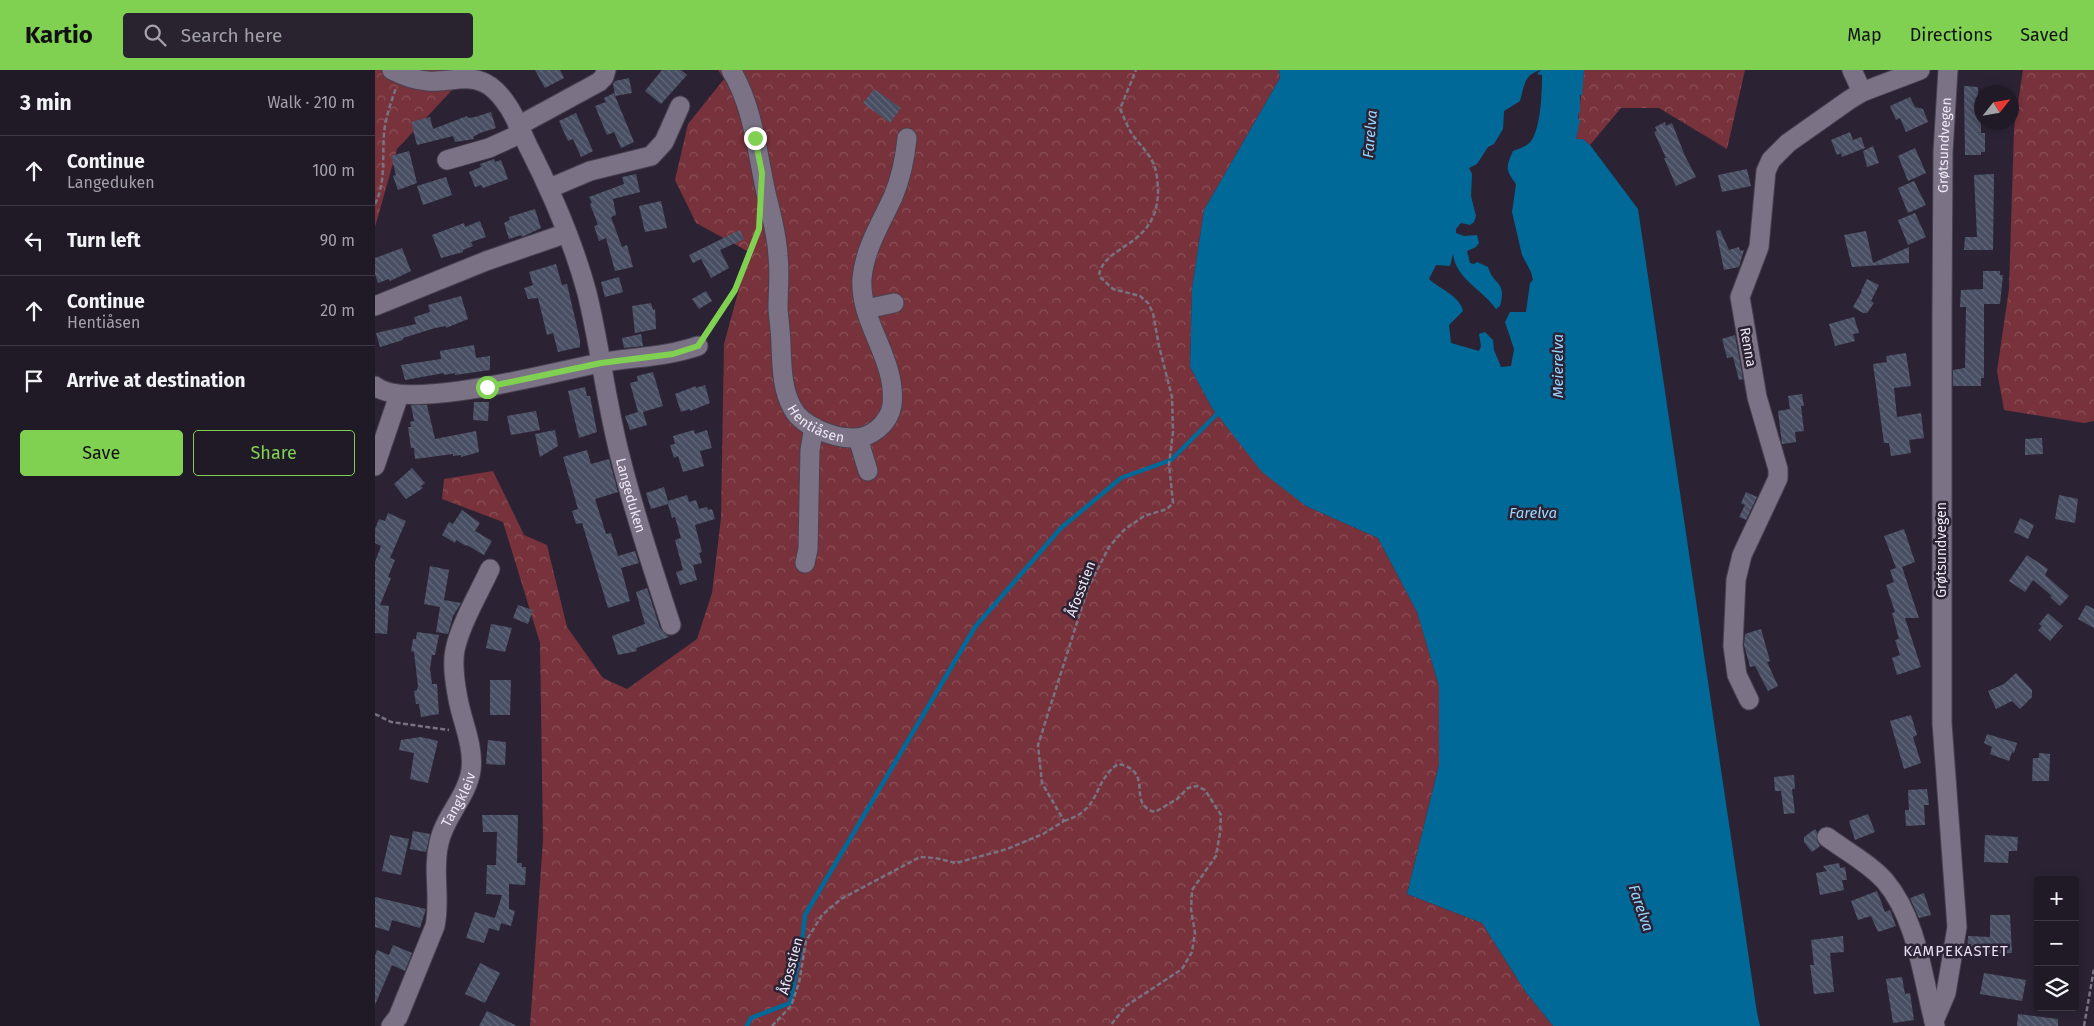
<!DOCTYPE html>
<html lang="en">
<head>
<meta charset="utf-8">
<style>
  :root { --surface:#201a27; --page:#28232f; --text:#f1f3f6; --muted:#a2a1a7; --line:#3d3844; --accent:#80d051 }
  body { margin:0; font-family:"Fira Sans",sans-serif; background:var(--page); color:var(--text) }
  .controls { position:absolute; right:15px; bottom:15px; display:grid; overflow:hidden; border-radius:5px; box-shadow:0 2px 8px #0003 }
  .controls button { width:45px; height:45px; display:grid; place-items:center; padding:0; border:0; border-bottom:1px solid var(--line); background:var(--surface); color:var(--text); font:25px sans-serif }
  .compass { position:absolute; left:1599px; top:15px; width:45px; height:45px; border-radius:50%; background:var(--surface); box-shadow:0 2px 8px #0003; rotate:59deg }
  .stop { position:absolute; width:15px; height:15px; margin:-11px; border:4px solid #80d051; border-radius:50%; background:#fff }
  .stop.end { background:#80d051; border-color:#fff; box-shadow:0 1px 5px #0008 }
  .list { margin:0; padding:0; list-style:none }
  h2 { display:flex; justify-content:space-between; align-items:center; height:65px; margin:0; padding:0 20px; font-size:21px }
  h2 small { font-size:16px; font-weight:400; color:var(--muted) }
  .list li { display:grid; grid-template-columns:32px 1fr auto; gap:15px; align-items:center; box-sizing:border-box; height:70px; padding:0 20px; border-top:1px solid var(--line) }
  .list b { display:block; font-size:19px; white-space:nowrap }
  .list p { margin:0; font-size:16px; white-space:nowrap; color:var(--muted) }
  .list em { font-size:16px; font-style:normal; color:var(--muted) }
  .actions { display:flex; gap:10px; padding:15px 20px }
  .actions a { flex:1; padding:11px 0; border:1px solid var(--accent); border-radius:5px; text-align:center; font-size:18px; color:var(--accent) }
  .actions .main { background:var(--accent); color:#111 }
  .icon { flex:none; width:28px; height:28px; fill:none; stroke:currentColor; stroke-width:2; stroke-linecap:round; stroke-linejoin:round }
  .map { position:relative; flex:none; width:1719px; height:956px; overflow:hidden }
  header { display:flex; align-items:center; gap:30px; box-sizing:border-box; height:70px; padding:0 25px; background:var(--accent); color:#111 }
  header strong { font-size:24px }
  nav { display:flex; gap:28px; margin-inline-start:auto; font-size:18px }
  .search { width:350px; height:45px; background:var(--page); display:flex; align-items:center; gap:12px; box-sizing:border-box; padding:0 18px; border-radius:5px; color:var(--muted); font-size:19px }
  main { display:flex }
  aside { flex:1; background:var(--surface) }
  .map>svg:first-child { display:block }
</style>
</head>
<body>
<header>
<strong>Kartio</strong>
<div class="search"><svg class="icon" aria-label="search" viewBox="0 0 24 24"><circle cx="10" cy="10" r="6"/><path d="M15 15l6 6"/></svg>Search here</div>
<nav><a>Map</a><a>Directions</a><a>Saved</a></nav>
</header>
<main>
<aside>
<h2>3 min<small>Walk · 210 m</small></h2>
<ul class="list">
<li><svg class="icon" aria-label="ahead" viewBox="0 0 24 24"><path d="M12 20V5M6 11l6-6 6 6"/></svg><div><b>Continue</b><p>Langeduken</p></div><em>100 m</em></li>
<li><svg class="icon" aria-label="left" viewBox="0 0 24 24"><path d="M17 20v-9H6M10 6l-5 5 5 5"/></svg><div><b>Turn left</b></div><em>90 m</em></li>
<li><svg class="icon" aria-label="ahead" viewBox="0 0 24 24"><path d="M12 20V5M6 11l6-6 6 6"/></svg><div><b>Continue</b><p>Hentiåsen</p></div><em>20 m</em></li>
<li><svg class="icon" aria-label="arrive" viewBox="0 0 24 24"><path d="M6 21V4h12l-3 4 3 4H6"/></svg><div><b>Arrive at destination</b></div></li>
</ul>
<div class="actions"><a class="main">Save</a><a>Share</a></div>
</aside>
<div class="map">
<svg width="1719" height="956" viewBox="0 0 1719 956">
  <defs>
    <pattern id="forest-crowns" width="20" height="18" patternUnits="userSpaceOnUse" patternTransform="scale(1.25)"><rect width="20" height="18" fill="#77323b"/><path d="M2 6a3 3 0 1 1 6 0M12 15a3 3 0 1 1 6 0" fill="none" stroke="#8b5058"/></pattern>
    <pattern id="building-back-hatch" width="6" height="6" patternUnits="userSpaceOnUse" patternTransform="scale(1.25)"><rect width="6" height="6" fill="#494f63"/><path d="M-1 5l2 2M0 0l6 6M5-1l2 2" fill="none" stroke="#64687a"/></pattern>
  </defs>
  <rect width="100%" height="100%" fill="#2b2334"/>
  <path fill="url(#forest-crowns)" d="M 0,0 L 105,0 L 78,19 L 22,79 L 0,157 Z
    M 343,0 L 904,0 L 905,8 L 829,140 L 817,219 L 815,297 L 837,338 L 853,357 L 931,436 L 1003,468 L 1042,542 L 1064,616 L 1064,695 L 1032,824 L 1107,853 L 1150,921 L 1178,956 L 155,956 L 168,770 L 165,573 L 128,452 L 67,429 L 69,409 L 118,401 L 149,465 L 172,475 L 192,557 L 228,608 L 252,619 L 322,569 L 337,523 L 346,448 L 349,274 L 374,182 L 321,153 L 300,110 L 313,54 L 349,9 Z
    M 1209,0 L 1370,0 L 1352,79 L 1284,38 L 1246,38 L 1215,75 L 1208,69 L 1201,69 Z
    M 1648,0 L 1719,0 L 1719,351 L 1709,353 L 1629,340 L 1622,301 L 1634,219 L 1639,59 Z"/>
  <path fill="#006998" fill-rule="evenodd" d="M 904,0 L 1209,0 L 1207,25 L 1205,25 L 1205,42 L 1204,42 L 1203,49 L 1205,50 L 1201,69 L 1208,69 L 1215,75 L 1263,139 L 1382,943 L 1385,956 L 1178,956 L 1150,921 L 1107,853 L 1032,824 L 1064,695 L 1064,616 L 1042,542 L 1003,468 L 931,436 L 887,402 L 837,338 L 815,297 L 817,219 L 829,140 L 905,8 ZM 1166,0 L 1162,4 L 1167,5 C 1167,23 1166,52 1158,68 C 1154,76 1146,78 1138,81 C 1131,97 1130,99 1141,114 L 1137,142 L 1147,185 L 1156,202 L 1158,210 L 1155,213 L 1151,242 L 1135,242 L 1130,252 L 1139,279 L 1136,296 L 1126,297 L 1119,280 L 1118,270 L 1110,262 L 1104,264 L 1106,276 L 1104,281 L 1076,273 L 1074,255 L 1088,241 C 1085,226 1066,220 1054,209 L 1061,195 L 1075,196 L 1078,184 C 1081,209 1108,220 1121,239 L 1125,236 C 1132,210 1119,217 1113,197 L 1102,192 L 1099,194 L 1095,193 L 1092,181 L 1101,177 L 1104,173 L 1102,165 L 1089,166 L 1081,163 L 1081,159 L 1086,153 L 1095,155 L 1099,152 L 1101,146 L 1096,126 L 1097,104 L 1094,98 L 1102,94 L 1113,77 L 1119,74 L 1128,59 L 1129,41 L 1145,31 C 1149,16 1149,4 1166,0 Z"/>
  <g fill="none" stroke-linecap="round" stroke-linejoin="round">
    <path stroke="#006998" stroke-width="4.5" d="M 372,956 L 376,948 L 415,933 L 427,873 L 430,845 L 600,557 L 686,458 L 746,408 L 796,390 L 842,344"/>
  </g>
  <path fill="url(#building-back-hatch)" d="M 160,0 L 185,0 L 189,8 L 170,18 Z
    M 287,0 L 306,0 L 312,5 L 286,34 L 270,21 Z
    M 254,8 L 257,23 L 240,26 L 259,72 L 246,78 L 239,62 L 232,65 L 220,36 L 231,32 L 229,28 L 239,23 L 240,25 L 238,14 L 240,11 Z
    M 1589,16 L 1603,17 L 1603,48 L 1606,48 L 1606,63 L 1610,63 L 1610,82 L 1606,82 L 1606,85 L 1590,85 Z
    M 499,19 L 526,38 L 515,53 L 488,33 Z
    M 1535,27 L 1540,37 L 1548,39 L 1553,52 L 1531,62 L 1525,48 L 1521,50 L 1515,36 Z
    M 116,42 L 121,58 L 105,63 L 98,67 L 99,69 L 80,72 L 78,66 L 42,75 L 36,52 L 55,47 L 58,59 L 92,46 L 93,48 L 100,47 Z
    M 201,43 L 218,81 L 206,87 L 198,69 L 193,71 L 184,51 Z
    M 1290,52 L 1291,56 L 1297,53 L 1310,86 L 1321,107 L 1301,116 L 1289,88 L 1291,88 L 1279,62 L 1282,61 L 1280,57 Z
    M 1475,62 L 1478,70 L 1486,67 L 1490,78 L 1467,87 L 1466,83 L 1462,85 L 1456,70 Z
    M 1498,76 L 1504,93 L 1492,97 L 1488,81 Z
    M 1540,78 L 1551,103 L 1533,111 L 1523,86 Z
    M 34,81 L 42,113 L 23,120 L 18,106 L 21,105 L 16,86 Z
    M 119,89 L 120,92 L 126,90 L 133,109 L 108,118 L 106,115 L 100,117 L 94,102 L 106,97 L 105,94 Z
    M 1372,99 L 1376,116 L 1347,122 L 1343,105 Z
    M 261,104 L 265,122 L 238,129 L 241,145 L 236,147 L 247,177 L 252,175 L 258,197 L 240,201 L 231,168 L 224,171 L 219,156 L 223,155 L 215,134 L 217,133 L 214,127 L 249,114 L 247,107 Z
    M 1619,104 L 1618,180 L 1589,180 L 1590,167 L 1602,167 L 1599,105 Z
    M 71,107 L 77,125 L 48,135 L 42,116 Z
    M 1539,111 L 1551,135 L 1533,143 L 1523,118 Z
    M 286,131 L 292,158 L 270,162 L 264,136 Z
    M 160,139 L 166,158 L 147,167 L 146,165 L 134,169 L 129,153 L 135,150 L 134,147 Z
    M 1540,143 L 1551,167 L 1533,175 L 1523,150 Z
    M 105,151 L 111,167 L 96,172 L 98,176 L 88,180 L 88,182 L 66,188 L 57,165 L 89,153 L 90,157 Z
    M 365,160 L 369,169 L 345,180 L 354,198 L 336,208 L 326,189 L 318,193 L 314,185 Z
    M 1345,160 L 1354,180 L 1364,177 L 1365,181 L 1369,180 L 1364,197 L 1349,200 L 1341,161 Z
    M 1491,161 L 1498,193 L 1534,177 L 1534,193 L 1477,197 L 1469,165 Z
    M 27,178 L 36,201 L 15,211 L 14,209 L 3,213 L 0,204 L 0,188 Z
    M 181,194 L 187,215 L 192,214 L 205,270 L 205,277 L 183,282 L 178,263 L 172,265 L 163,228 L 153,229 L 149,218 L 158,215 L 154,202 Z
    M 1608,201 L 1625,201 L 1625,205 L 1628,205 L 1625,234 L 1609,234 L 1609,308 L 1606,308 L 1606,316 L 1578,316 L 1578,300 L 1590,298 L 1591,237 L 1585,237 L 1586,220 L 1608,219 Z
    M 244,207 L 248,222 L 230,227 L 226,212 Z
    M 1492,209 L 1504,215 L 1496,231 L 1499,233 L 1492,243 L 1488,243 L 1478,237 L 1487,221 L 1486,221 Z
    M 331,221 L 337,231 L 324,239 L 317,229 Z
    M 86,226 L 93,249 L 71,258 L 71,256 L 60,258 L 28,268 L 28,270 L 5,277 L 1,263 L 41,254 L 39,247 L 55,242 L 53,235 Z
    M 276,233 L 278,240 L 280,239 L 281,259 L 260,263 L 257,236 Z
    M 1479,247 L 1484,263 L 1478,264 L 1480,271 L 1460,276 L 1454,254 Z
    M 266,264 L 268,276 L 249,278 L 247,268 Z
    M 1360,265 L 1368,309 L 1364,310 L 1358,287 L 1352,288 L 1347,269 Z
    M 99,275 L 101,288 L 115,286 L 115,300 L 80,305 L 80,303 L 69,305 L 69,303 L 30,310 L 26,295 L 66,289 L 65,281 Z
    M 1531,283 L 1536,316 L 1519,318 L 1522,347 L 1546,343 L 1549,368 L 1534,370 L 1536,383 L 1516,386 L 1514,373 L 1509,373 L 1498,294 L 1512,292 L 1511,286 Z
    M 278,302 L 288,336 L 268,342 L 272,355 L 255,360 L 250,346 L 263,342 L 255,313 L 263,311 L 262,306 Z
    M 330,315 L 335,333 L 315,341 L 315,339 L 306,342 L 300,324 L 321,316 L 321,318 Z
    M 210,317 L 212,326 L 215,326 L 222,362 L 204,368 L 193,321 Z
    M 1427,324 L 1429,336 L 1426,336 L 1429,361 L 1420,362 L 1421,372 L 1407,374 L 1403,341 L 1415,339 L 1413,326 Z
    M 99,332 L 114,332 L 113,351 L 98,350 Z
    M 36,335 L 52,335 L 60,369 L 101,361 L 104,382 L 86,387 L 86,385 L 78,386 L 78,384 L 40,389 L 39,378 L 36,378 L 33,357 L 36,357 L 35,352 L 39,351 Z
    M 161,341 L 165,360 L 136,365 L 132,346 Z
    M 180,360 L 183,376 L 165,387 L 160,364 Z
    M 319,360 L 320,364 L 332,360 L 337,378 L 325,381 L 329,396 L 308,402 L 303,386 L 299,388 L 295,375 L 300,374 L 298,366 Z
    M 1667,368 L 1668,384 L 1650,385 L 1650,369 Z
    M 212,380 L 216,394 L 234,389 L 243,422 L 220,429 L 231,464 L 236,463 L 243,486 L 260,481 L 264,493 L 246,498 L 255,531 L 233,538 L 207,453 L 201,454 L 197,441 L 203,439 L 188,387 Z
    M 37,398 L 50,413 L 46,416 L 48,418 L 31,429 L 19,414 Z
    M 289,417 L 293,431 L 312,425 L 314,432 L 321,430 L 324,439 L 332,437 L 333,440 L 337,439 L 340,449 L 320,455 L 327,482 L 324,483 L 327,493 L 318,495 L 322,510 L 305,515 L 301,502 L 308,500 L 300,470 L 306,468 L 300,447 L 297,448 L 293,434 L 276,439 L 271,423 Z
    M 1371,422 L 1382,427 L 1371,450 L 1364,447 L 1370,435 L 1366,433 Z
    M 1684,425 L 1703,429 L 1700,453 L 1680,449 Z
    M 87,440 L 105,453 L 100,461 L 117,471 L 109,485 L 92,475 L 91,476 L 81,470 L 80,473 L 67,465 L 74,452 L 78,454 Z
    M 13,443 L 31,451 L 15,488 L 20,490 L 13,507 L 16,508 L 5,535 L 14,536 L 12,564 L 0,563 L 0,492 L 6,476 L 0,473 L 0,459 L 4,449 L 10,451 Z
    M 1645,448 L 1659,455 L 1653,469 L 1639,462 Z
    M 1529,459 L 1540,492 L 1527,497 L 1544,548 L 1530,548 L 1546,597 L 1522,605 L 1517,588 L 1525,585 L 1520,570 L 1524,569 L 1517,543 L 1520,542 L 1511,515 L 1519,512 L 1515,500 L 1521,498 L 1509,466 Z
    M 1652,485 L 1673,499 L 1670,505 L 1694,526 L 1685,536 L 1675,527 L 1677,526 L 1658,510 L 1650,522 L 1634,511 Z
    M 55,496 L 74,500 L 69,530 L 86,533 L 78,546 L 73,564 L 61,562 L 65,537 L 49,534 Z
    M 272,518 L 285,558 L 294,567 L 261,578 L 262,581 L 243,585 L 237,566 L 270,554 L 261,522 Z
    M 143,535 L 158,540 L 153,554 L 138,548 Z
    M 1711,535 L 1719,539 L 1719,558 L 1703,549 Z
    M 1673,543 L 1688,556 L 1675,571 L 1663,560 L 1667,556 L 1664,554 Z
    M 116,554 L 137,558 L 130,582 L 111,578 Z
    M 1386,559 L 1395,591 L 1392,592 L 1403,616 L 1393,621 L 1380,596 L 1375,597 L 1369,575 L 1370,564 Z
    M 42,562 L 64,565 L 60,585 L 57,585 L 55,599 L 57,614 L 62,614 L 64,644 L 46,647 L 44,634 L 41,634 L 39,621 L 42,620 L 43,616 L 39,582 L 36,581 L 38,569 L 41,569 Z
    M 1641,603 L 1657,620 L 1657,627 L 1645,639 L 1637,631 L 1621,639 L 1613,621 L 1629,614 Z
    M 115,610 L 136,610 L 135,645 L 115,645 Z
    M 1536,645 L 1542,665 L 1538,667 L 1546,693 L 1529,699 L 1515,651 Z
    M 1612,664 L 1642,673 L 1639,683 L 1637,682 L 1634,691 L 1615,684 L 1617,677 L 1609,673 Z
    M 46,667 L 63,671 L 53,713 L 35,709 L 39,683 L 24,680 L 26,670 Z
    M 113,670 L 131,672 L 130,695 L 111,694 Z
    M 1664,683 L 1675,684 L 1674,711 L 1657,711 L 1658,688 L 1664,688 Z
    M 1419,705 L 1420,719 L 1417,719 L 1420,743 L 1409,744 L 1406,721 L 1400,721 L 1399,707 Z
    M 1552,719 L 1554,735 L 1549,735 L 1550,755 L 1531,756 L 1530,740 L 1534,740 L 1533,720 Z
    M 1493,744 L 1500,762 L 1480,770 L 1474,751 Z
    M 107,745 L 143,745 L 142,793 L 147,793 L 147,797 L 151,797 L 150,815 L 134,814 L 134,839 L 140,841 L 136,856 L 126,853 L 124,861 L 114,858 L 109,873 L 91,868 L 100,842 L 120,848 L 127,825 L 111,824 L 112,795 L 121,795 L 122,762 L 108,762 Z
    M 1440,759 L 1442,762 L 1442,771 L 1445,776 L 1437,782 L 1429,772 L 1429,767 Z
    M 38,761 L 55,764 L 51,782 L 35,779 Z
    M 15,765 L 34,769 L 26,805 L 7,801 Z
    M 1610,765 L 1643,767 L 1642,781 L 1634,781 L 1633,793 L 1609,792 Z
    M 1464,793 L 1465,798 L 1470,797 L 1472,810 L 1467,810 L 1469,820 L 1445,825 L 1441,803 L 1452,801 L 1448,796 Z
    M 1502,821 L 1510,842 L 1515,840 L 1521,856 L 1503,862 L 1496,846 L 1483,850 L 1476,831 Z
    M 1549,823 L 1556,845 L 1544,848 L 1535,828 Z
    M 0,827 L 51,839 L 45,858 L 17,850 L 14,861 L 0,857 Z
    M 1615,845 L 1635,845 L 1637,883 L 1592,884 L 1593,866 L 1615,867 Z
    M 1468,866 L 1469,882 L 1455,883 L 1459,922 L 1439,924 L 1435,895 L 1439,895 L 1436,870 Z
    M 18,875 L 37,883 L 30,901 L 17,895 L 0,935 L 0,886 L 2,880 L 14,885 Z
    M 105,893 L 125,903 L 110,933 L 90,924 Z
    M 1609,903 L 1651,910 L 1647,931 L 1605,924 Z
    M 1527,907 L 1530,924 L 1535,923 L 1539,950 L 1518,953 L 1511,909 Z
    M 112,941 L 142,956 L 104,956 Z
    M 1643,944 L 1683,949 L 1683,956 L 1642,956 Z"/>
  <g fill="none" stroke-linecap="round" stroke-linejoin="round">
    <g stroke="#484150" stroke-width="21">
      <g id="minor">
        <path id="s1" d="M 17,0 C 28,6 40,10 53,11 C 74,13 95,2 115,16 C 134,30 143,55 153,76 C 177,123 198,171 212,223 C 225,276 231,332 245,386 C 259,443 278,499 296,555"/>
        <path id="s2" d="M 356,0 C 378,36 382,82 391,123 C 396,144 402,164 403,186 C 405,203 403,221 403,239 C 404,251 406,264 406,276 C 407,298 407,320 418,339 C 427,356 458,368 477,368 C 495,369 514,354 517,335 C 522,289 484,253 487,208 C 490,178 506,153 518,127 C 526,108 530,89 532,68"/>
        <path d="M 1477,0 L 1487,22"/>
        <path d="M 143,56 L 224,12 L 229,7 L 231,0"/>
        <path d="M 72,90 L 114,78 L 147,63"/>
        <path d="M 175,118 L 215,101 L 276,86 L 289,72 L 305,36"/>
        <path d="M 0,236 L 111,191 L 192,163"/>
        <path d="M 491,239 L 519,233"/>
        <path d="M 0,316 C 32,342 182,301 225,293 C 258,287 291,287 323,276"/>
        <path d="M 483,368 L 493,401"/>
        <path d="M 0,396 L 24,325"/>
        <path d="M 430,493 L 433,479 L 435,380 L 439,357"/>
        <path d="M 1374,630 L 1362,605 L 1358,576 L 1361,510 L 1367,485 L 1398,419 L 1403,408 L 1403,399 L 1382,327 L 1365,227 L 1384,177 L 1391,101 L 1396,90 L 1413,73 L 1474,30 L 1487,22 L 1545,0"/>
        <path d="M 1452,767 C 1471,781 1495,794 1510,811 C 1542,849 1547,905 1559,951"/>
        <path id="s3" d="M 16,956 L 23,947 L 60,856 C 66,828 57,800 64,773 C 69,747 92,727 96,700 C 99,676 87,651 83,629 C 80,613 77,595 80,580 C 85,555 104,523 115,499"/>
        <path id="s4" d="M 1560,956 L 1559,951 L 1571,923 L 1582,857 L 1567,653 L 1567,246 L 1568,82 L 1573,0"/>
      </g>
    </g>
    <path stroke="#797281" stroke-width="2.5" stroke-dasharray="5 2.5" stroke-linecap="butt" d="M 0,134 C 11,112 7,89 9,64 C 10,49 16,32 21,18
      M 332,263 L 360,220 L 383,161
      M 0,644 L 16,652 L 74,660
      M 689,751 C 727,740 717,712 743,694 C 781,701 750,734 780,742 L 802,729 L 813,718 L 822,716 L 830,720 L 846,745 L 845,763 L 841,786 L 817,820 L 816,839 L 820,863 L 817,882 L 807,899 L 751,936 L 735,956
      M 397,956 L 416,936 L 424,913 L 431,871 L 447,845 L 466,829 L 545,787 L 560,788 L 581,793 L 632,779 L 668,764 L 689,751 L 667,713 L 663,675 L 713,518 L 734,477 L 749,460 L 769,446 L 792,439 L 798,433 L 794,394 L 798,362 L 797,327 L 784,276 L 778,243 L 773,233 L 765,226 L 738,219 L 724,206 C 728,174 782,178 783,122 C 783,114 782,103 779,95 C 775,84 764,74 757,64 C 752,56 749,47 745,39 L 761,0
      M 1709,956 L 1719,899"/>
    <use href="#minor" stroke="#7b7286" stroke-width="19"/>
  </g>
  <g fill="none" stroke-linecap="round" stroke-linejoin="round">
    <path stroke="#80d051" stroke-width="6" d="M 112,317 L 226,293 L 298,284 L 323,276 L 360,220 L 384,159 L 387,103 L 380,68"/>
  </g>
  <g text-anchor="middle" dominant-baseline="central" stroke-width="5" stroke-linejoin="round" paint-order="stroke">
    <g font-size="14" fill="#eee9f5" stroke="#2b2334">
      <text stroke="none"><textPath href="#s4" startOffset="885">Grøtsundvegen</textPath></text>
      <text transform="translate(1373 277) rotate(80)">Renna</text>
      <text stroke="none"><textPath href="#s2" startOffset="376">Hentiåsen</textPath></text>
      <text stroke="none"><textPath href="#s1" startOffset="539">Langeduken</textPath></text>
      <text transform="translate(1566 480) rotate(-90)">Grøtsundvegen</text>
      <text transform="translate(706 519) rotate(-69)">Åfosstien</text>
      <text stroke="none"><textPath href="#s3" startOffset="241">Tangkleiv</textPath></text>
      <text transform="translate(416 896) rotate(-75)">Åfosstien</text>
    </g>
    <g font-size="15" font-style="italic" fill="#99d6ff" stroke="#2b2334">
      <text transform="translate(995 64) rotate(-85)">Farelva</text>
      <text transform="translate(1183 296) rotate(-90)">Meierelva</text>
      <text x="1158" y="443">Farelva</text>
      <text transform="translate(1266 838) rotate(71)">Farelva</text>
    </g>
    <g font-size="15" letter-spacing="1" fill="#eadff6" stroke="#2b2334">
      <text x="1581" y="881">KAMPEKASTET</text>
    </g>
  </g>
</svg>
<div class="controls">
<button>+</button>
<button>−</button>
<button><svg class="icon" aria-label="layers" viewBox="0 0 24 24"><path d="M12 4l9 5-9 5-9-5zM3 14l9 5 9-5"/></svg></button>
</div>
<svg class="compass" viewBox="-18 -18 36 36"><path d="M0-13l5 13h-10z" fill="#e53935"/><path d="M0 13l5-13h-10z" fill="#a2a1a7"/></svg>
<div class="stop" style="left:112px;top:317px"></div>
<div class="stop end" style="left:380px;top:68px"></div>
</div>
</main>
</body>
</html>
